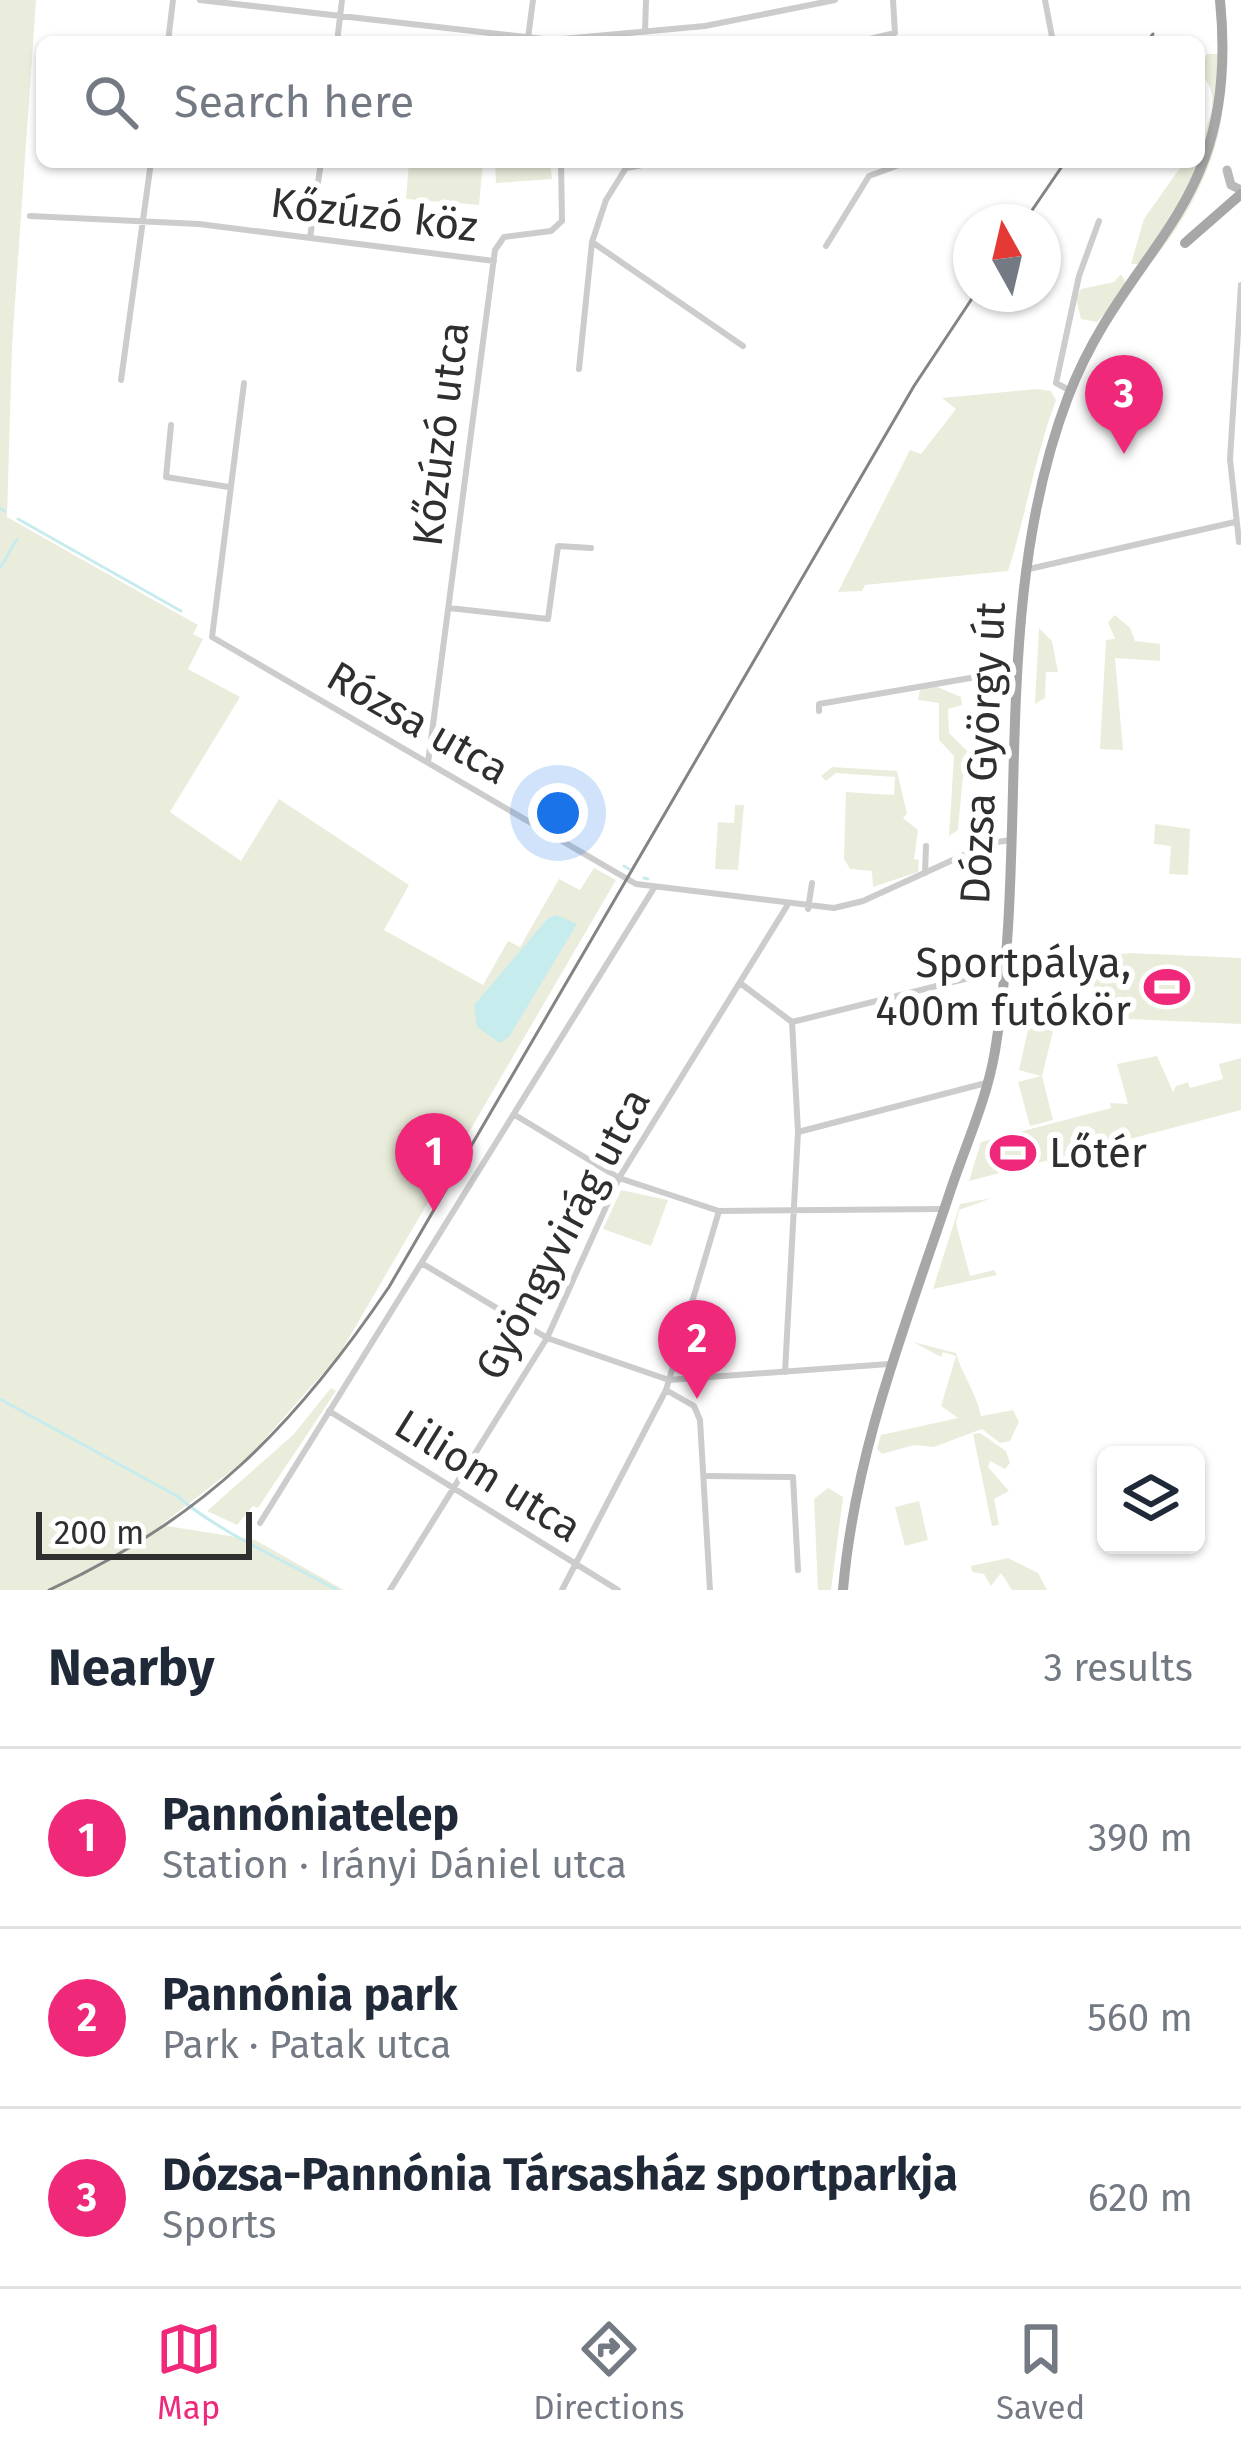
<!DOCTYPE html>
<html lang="en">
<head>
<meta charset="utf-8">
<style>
  :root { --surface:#fff; --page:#f6f6f7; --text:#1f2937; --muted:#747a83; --line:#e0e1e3; --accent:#ef287a }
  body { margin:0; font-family:"Fira Sans",sans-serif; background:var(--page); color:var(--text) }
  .controls { position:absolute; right:36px; bottom:36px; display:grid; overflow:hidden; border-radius:18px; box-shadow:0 3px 9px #0004 }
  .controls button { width:108px; height:108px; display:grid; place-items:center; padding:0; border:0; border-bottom:3px solid var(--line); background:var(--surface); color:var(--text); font:60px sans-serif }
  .compass { position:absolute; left:953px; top:204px; width:108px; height:108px; border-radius:50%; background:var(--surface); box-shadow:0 3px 9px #0004; rotate:352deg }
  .scale { position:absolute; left:36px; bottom:30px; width:216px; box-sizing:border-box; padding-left:12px; border:6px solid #2f2f2f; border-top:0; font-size:33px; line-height:42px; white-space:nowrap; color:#2f2f2f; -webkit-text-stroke:9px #fff; paint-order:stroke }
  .you { position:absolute; left:558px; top:813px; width:42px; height:42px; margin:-30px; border:9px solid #fff; border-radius:50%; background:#1a73e8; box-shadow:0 0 0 18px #1a73e833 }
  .badge { display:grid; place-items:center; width:78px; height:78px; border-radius:50%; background:var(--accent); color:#fff; font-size:39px; font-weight:700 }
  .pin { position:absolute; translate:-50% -99px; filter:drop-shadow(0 3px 6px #0008) }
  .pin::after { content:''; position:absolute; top:63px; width:42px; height:36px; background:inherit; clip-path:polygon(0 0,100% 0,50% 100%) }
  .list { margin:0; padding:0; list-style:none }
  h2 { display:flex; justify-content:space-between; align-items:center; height:156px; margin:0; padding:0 48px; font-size:51px }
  h2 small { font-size:39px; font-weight:400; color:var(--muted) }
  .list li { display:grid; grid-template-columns:78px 1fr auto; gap:36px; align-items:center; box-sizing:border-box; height:180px; padding:0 48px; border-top:3px solid var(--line) }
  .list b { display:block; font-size:45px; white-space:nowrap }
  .list p { margin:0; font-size:39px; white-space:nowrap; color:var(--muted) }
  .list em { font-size:39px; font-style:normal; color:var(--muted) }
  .icon { flex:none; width:66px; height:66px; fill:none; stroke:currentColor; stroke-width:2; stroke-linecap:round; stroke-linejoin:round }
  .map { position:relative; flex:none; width:1241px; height:1590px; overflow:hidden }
  .search { position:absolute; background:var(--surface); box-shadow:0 3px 9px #0004; left:36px; right:36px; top:36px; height:132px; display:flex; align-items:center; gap:30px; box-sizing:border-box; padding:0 42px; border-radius:18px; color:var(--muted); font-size:45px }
  .sheet { height:696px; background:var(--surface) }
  nav { display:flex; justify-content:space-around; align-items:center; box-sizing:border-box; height:168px; border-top:3px solid var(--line); background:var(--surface); font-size:33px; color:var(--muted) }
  nav a { display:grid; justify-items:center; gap:6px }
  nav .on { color:var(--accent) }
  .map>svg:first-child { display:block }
</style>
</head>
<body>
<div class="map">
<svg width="1241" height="1590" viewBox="0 0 1241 1590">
  <rect width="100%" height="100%" fill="#fff"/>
  <path fill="#ebeddc" d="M 0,0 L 36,0 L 12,346 L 7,517 L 198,625 L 193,634 L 203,639 L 188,669 L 240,697 L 170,812 L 241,861 L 279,799 L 409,885 L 384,930 L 483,985 L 508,941 L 520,947 L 559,879 L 580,890 L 594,868 L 616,880 L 339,1355 L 249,1457 L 161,1525 L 255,1540 L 344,1590 L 0,1590 Z
    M 1207,54 L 1217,54 C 1241,121 1193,216 1149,264 L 1131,264 L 1144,219 L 1184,162 L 1199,162 C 1199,130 1229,99 1199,73 Z
    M 409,162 L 483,162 L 479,205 L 406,199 Z
    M 495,162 L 550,162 L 552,179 L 496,183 Z
    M 1121,274 L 1128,286 L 1097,322 L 1081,319 L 1076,299 L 1081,289 L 1114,282 Z
    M 1037,389 L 1051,391 L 1056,400 C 1035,456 1025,519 1008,571 L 865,585 L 862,591 L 838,592 L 910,450 L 921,454 L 956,409 L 942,398 Z
    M 1115,615 L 1130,628 L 1135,641 L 1160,644 L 1160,661 L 1115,658 L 1123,750 L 1100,749 L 1106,640 L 1115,639 L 1108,622 Z
    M 1039,628 L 1052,641 L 1058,672 L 1046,672 L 1045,698 L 1035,704 Z
    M 933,685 L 961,697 L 962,705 L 948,709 L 949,733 L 967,751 L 966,767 L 996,769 L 996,776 L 963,775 L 958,830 L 949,836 L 954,756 L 939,740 L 939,703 L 918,700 L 920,690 Z
    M 832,767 L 897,771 L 907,814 L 903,818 L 918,830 L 914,859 L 919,860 L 918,872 L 873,887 L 872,871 L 850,869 L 844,859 L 846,792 L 894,795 L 895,777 L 836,773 L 826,781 L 821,776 Z
    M 735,805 L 744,805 L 738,870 L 715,869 L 718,822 L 734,823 Z
    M 1155,824 L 1190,829 L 1188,875 L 1169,874 L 1171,846 L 1154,844 Z
    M 1130,953 L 1241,958 L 1241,1024 L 1128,1019 L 1104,1012 L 1093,995 L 1095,971 L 1113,955 Z
    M 1029,1025 L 1053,1031 L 1042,1076 L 1053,1120 L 1030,1126 L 1018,1082 L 1041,1076 L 1019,1070 Z
    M 1157,1056 L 1173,1092 L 1176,1086 L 1188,1082 L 1190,1088 L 1223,1079 L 1219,1064 L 1241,1058 L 1241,1110 L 969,1181 L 981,1142 L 1111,1108 L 1110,1103 L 1128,1104 L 1117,1064 Z
    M 621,1190 L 668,1200 L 651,1246 L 603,1229 Z
    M 992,1198 L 959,1210 L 956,1223 L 970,1276 L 994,1270 L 997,1275 L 933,1289 L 960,1204 Z
    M 913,1342 L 956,1353 C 963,1377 975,1389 981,1416 L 1013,1410 L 1019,1422 L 1010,1441 L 1000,1443 L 982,1429 L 934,1447 L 914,1445 L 882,1454 L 877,1449 L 881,1435 L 958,1418 L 941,1406 L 956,1356 L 943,1352 L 941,1357 Z
    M 331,1388 L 336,1391 L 258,1508 L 253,1506 L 237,1525 L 207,1511 L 293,1435 Z
    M 980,1433 L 1006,1451 L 1010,1463 L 1005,1469 L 990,1461 L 988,1467 L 1009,1491 L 994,1499 L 999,1525 L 992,1526 L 973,1434 Z
    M 828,1488 L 843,1497 L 831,1590 L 818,1590 L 814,1499 Z
    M 919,1501 L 928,1540 L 905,1546 L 895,1507 Z
    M 1008,1558 L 1038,1573 L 1047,1590 L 1012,1590 L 1001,1573 L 991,1586 L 984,1574 L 972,1572 L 971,1566 Z"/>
  <path fill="#c7ecee" d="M 557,915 L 577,924 L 509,1037 L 500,1043 L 477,1027 L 474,1005 L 548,918 Z"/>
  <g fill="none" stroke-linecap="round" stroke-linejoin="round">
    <path stroke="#c7ecee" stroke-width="3" d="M 0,508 L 5,511
      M 18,519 L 181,611
      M 0,568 L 17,539
      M 624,866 L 629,869
      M 644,878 L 648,879
      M 0,1399 L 177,1496 C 220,1533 286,1561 337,1590"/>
    <path stroke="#ccc" stroke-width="6" d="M 200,0 L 552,40 L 705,26 L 835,0
      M 1045,0 L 1053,42
      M 645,32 L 646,0
      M 528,38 L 533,0
      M 168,42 L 173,0
      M 337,42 L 342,0
      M 857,42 L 895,33 L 893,0
      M 626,168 L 606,200 L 592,242 L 743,346
      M 626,168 L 658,162
      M 30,216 L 199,224 L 494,261
      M 310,238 L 321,162
      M 826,246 L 869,176 L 907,162
      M 579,369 L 592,242
      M 121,380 L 151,162
      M 244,383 L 212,637 L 636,884 L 834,908 L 863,901 L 990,843 L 1011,840
      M 1069,390 L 1056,383 L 1079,276 L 1099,221
      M 171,425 L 166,477 L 229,487
      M 1239,542 L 1230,459 L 1241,285
      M 1029,569 L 1235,522
      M 449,608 L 548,619 L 558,546 L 591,548
      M 819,711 L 819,704 L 1017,670
      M 428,763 L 495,250 L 504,237 L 551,231 L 562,221 L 561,162
      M 925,873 L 926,846
      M 808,909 L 812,883
      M 740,983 L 792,1022 L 1005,969
      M 515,1115 L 619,1178 L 719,1211 L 944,1209
      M 798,1132 L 986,1083
      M 423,1264 L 547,1338 L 669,1380 L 889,1364
      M 785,1372 L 798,1132 L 792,1022
      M 666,1390 L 694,1406 L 700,1420 L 710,1590
      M 329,1411 L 618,1590
      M 707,1476 L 793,1477 L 798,1570
      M 260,1523 L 654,888
      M 390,1590 L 547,1338 L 619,1178 L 787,906
      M 562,1590 L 666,1390 L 719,1211"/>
    <path stroke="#b9b9b9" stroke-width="9" d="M 1227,170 L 1231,185 L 1241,190"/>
    <path stroke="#a7a7a7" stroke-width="10" d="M 1185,243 L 1241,194
      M 843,1590 C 855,1449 907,1322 951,1189 C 966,1144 987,1099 995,1051 C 1030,835 989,604 1068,397 C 1128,241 1241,211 1220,0"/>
    <path stroke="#848484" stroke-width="3" d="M 1147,42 L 1153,34
      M 1024,222 L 1065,162
      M 49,1590 C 204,1519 295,1426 389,1287 L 914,386 L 975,294"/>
  </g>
  <defs>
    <g id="stadium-bare" transform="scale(3.6)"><path d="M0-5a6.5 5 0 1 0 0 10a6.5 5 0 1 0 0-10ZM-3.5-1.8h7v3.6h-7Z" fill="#ef287a" stroke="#fff" stroke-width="2.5" paint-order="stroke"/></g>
  </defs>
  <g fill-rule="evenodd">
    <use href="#stadium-bare" x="1167" y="987"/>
    <use href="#stadium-bare" x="1013" y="1153"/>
  </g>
  <g text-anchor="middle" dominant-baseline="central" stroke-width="12" stroke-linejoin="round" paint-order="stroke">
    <g font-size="42" fill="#2f2f2f" stroke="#fff">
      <text transform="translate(374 215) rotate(7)">Kőzúzó köz</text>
      <text transform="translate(441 434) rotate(-83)">Kőzúzó utca</text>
      <text transform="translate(418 723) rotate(30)">Rózsa utca</text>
      <text transform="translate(983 753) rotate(-87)">Dózsa György út</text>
      <text transform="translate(563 1234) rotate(-62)">Gyöngyvirág utca</text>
      <text transform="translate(488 1476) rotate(32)">Liliom utca</text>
    </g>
    <g font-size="42" fill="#2f2f2f" stroke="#fff" text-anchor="end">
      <text x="1131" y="963">Sportpálya,<tspan x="1131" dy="48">400m futókör</tspan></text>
      <text x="1049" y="1153" text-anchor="start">Lőtér</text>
    </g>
  </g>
</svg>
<div class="controls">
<button><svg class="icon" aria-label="layers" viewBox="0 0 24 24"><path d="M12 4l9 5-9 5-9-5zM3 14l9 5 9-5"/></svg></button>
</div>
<svg class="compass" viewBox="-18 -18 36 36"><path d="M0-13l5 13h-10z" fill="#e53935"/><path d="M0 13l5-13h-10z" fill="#747a83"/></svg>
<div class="scale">200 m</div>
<div class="you"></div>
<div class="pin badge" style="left:434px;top:1212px">1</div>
<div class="pin badge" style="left:697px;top:1399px">2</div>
<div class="pin badge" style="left:1124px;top:454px">3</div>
<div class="search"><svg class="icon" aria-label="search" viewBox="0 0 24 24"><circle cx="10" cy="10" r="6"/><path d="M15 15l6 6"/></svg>Search here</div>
</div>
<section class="sheet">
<h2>Nearby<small>3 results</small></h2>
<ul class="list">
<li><span class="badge">1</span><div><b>Pannóniatelep</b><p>Station · Irányi Dániel utca</p></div><em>390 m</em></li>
<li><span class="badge">2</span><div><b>Pannónia park</b><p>Park · Patak utca</p></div><em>560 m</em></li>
<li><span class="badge">3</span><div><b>Dózsa-Pannónia Társasház sportparkja</b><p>Sports</p></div><em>620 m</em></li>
</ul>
</section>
<nav>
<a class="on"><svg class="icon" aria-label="map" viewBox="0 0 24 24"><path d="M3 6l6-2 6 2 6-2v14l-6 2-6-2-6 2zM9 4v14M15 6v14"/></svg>Map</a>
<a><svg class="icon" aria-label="directions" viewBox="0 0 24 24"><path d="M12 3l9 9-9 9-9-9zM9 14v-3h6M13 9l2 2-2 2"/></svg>Directions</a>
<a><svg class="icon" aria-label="saved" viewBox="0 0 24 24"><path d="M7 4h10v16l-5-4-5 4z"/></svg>Saved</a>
</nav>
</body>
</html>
